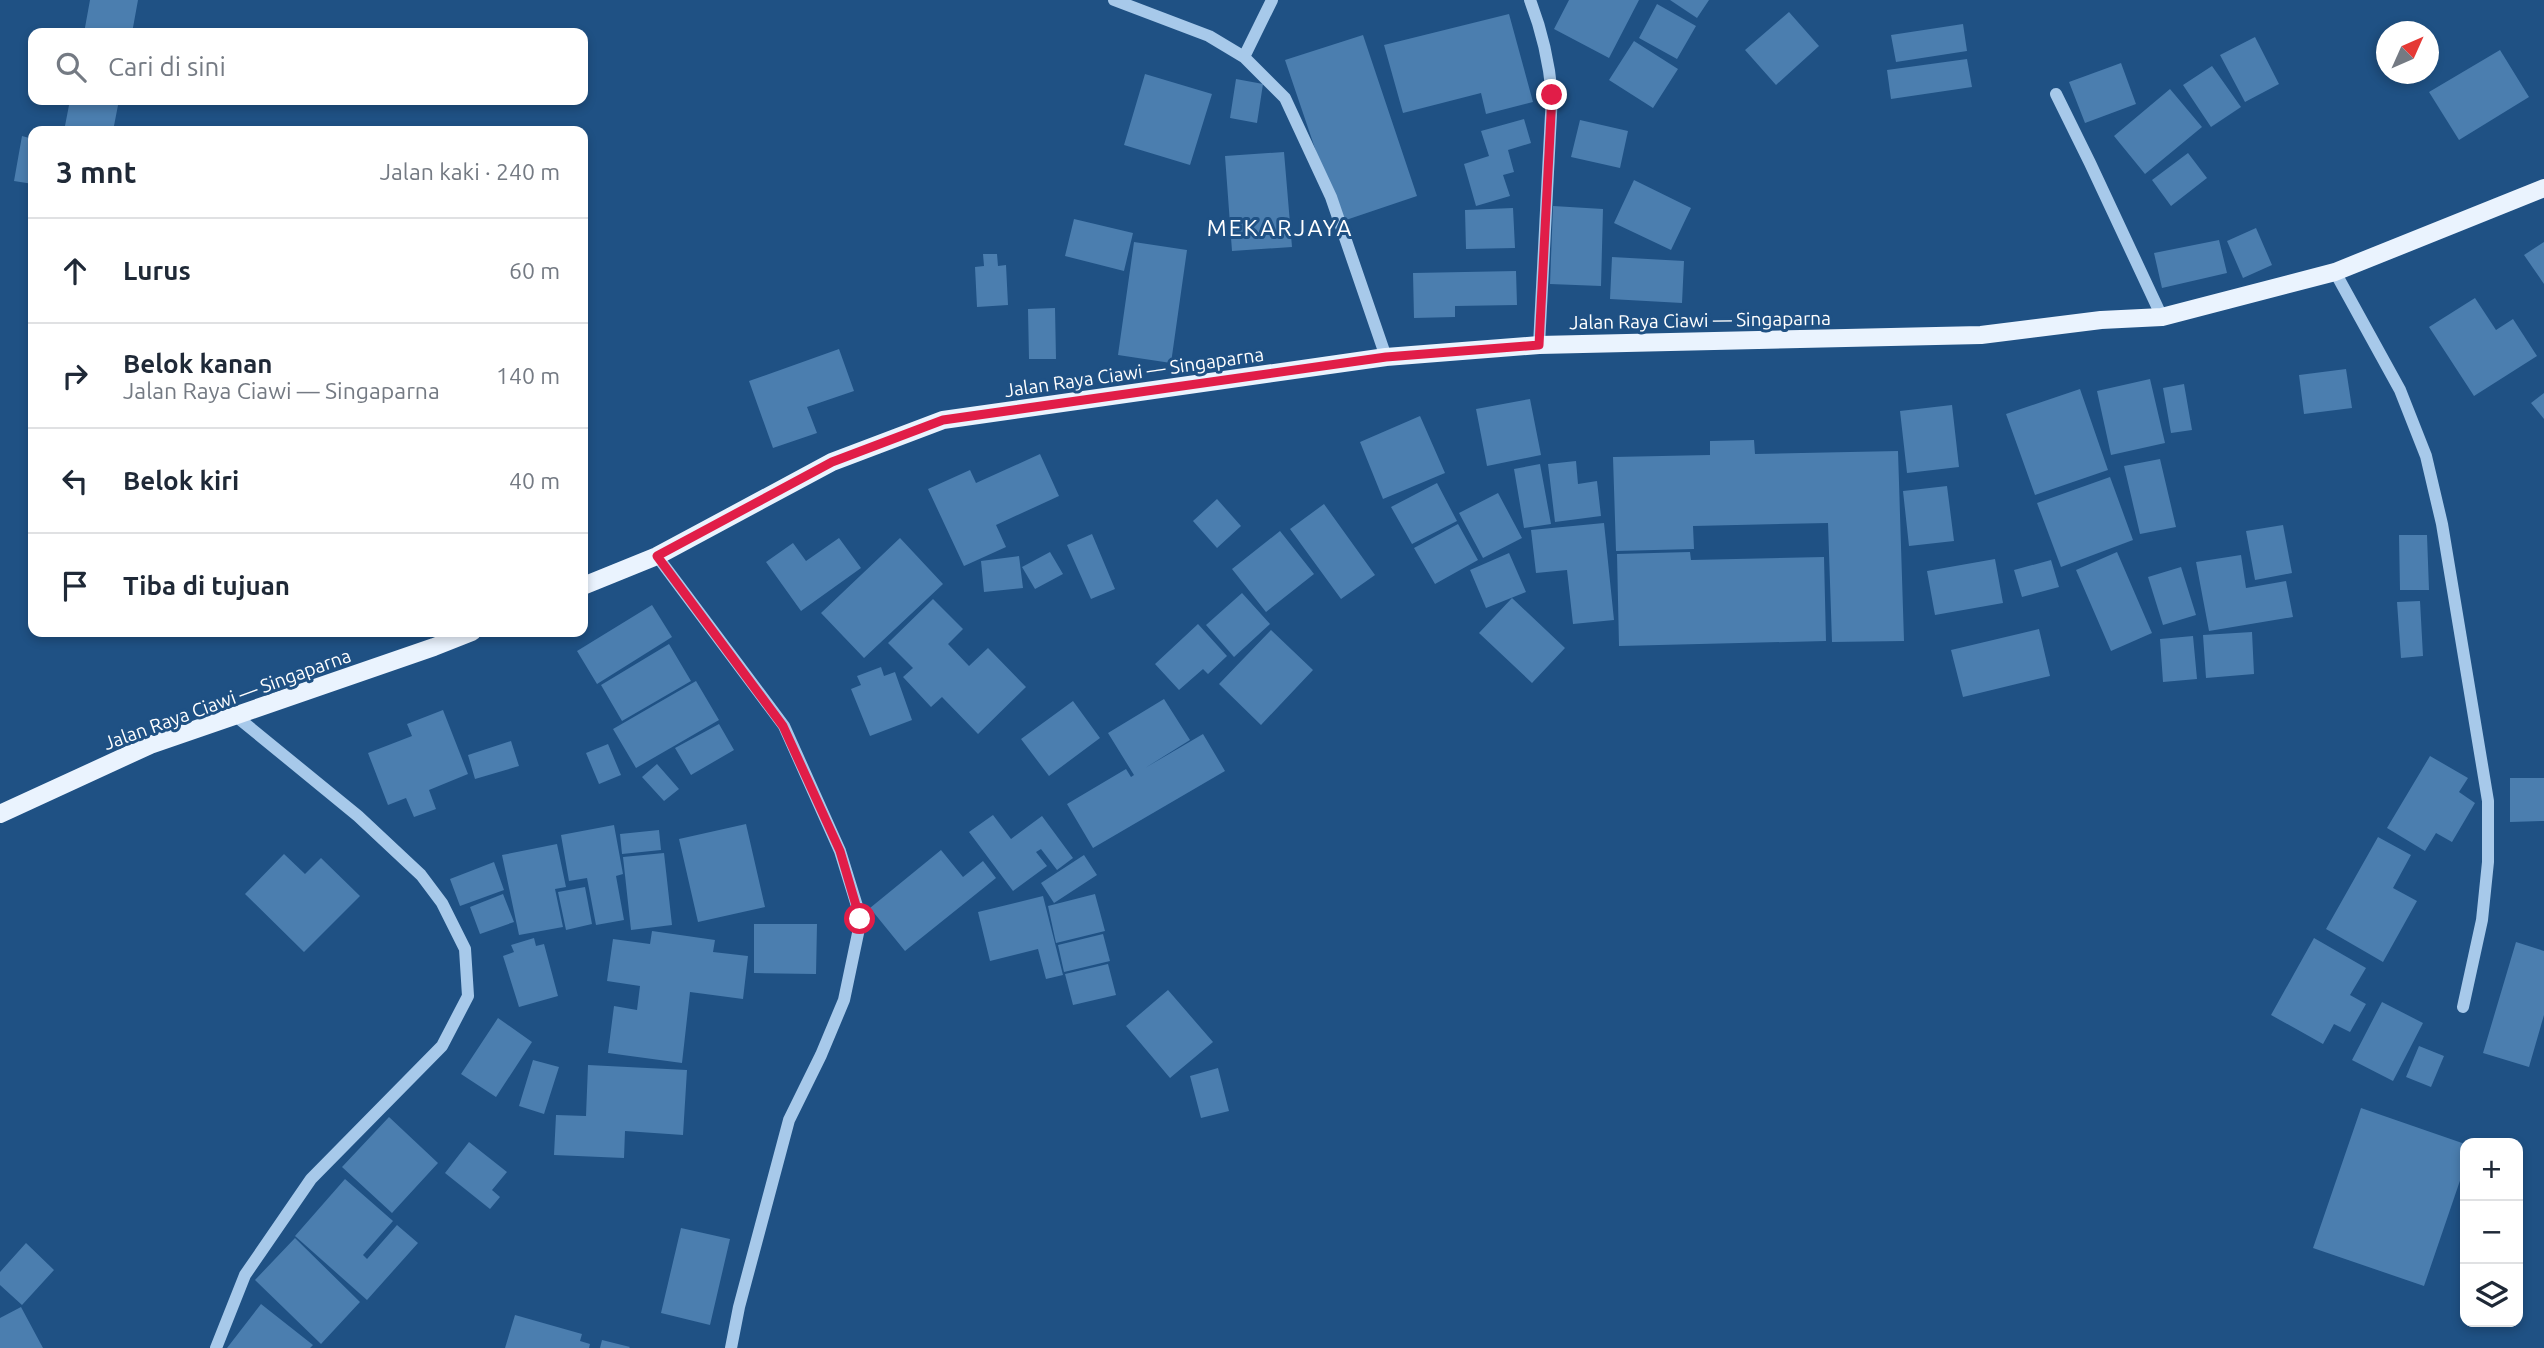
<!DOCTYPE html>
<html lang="id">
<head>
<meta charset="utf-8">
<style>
  :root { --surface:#fff; --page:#f2f2f3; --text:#1f2937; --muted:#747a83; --line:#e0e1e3 }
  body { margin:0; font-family:Ubuntu,sans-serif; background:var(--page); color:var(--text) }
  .controls { position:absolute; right:21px; bottom:21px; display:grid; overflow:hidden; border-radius:14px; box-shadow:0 4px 10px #0003 }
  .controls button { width:63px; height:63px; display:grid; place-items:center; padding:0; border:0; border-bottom:2px solid var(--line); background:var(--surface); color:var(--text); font:35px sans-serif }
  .compass { position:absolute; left:2376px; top:21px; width:63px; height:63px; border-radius:50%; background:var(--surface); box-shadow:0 4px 10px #0003; rotate:45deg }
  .stop { position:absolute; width:21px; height:21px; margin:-16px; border:5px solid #e11d48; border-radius:50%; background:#fff }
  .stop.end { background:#e11d48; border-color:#fff; box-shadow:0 2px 7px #0008 }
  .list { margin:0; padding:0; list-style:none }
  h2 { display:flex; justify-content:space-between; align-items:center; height:91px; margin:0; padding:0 28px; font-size:30px }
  h2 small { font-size:23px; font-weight:400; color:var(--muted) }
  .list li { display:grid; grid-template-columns:46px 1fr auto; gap:21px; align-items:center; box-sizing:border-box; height:105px; padding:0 28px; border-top:2px solid var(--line) }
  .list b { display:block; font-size:26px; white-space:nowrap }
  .list p { margin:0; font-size:23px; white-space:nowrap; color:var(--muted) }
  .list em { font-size:23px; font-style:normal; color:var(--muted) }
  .icon { flex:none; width:38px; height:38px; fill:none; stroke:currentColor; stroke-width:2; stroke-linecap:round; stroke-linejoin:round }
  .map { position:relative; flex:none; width:2544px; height:1348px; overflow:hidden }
  .search { position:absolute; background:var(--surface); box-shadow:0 4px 10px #0003; left:28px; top:28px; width:560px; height:77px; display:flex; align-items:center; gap:18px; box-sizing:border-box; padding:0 24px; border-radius:14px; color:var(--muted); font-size:26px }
  .panel { position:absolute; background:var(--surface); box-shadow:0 4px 10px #0003; left:28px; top:126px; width:560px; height:511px; border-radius:14px }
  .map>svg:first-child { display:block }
</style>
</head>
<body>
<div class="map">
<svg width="2544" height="1348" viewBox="0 0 2544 1348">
  <rect width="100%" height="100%" fill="#1f5184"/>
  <path fill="#4b7eaf" d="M 90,0 L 138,0 L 132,33 L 84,33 Z
    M 1569,0 L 1639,0 L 1609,58 L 1554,29 Z
    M 1670,0 L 1709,0 L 1697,18 Z
    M 1657,4 L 1696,26 L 1677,59 L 1639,38 Z
    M 1789,12 L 1819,46 L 1776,85 L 1745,50 Z
    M 1509,14 L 1533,102 L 1486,114 L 1481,93 L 1403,113 L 1384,45 Z
    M 1963,24 L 1967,51 L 1896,62 L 1891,35 Z
    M 1363,35 L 1417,196 L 1340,222 L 1285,60 Z
    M 2255,37 L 2279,84 L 2245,102 L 2220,55 Z
    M 1634,41 L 1678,69 L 1653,108 L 1609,80 Z
    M 2500,50 L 2529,97 L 2459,140 L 2429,92 Z
    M 1967,59 L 1972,87 L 1891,99 L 1887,70 Z
    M 2121,63 L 2136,104 L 2085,123 L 2069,82 Z
    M 2212,66 L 2241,107 L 2211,127 L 2183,85 Z
    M 1145,74 L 1212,94 L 1190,165 L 1124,145 Z
    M 1236,79 L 1263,84 L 1257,123 L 1230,118 Z
    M 2170,89 L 2202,127 L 2145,174 L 2114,136 Z
    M 70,100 L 119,100 L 113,131 L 64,131 Z
    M 1524,119 L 1531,143 L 1508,150 L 1514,172 L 1503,175 L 1510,196 L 1476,206 L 1464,164 L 1489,156 L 1481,131 Z
    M 1580,120 L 1628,131 L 1620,168 L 1571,157 Z
    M 22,136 L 33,139 L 33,184 L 14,181 Z
    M 1284,152 L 1292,247 L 1232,251 L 1225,156 Z
    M 2188,153 L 2207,178 L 2171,206 L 2152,180 Z
    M 1634,180 L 1691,208 L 1671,250 L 1614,223 Z
    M 1553,206 L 1603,209 L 1601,286 L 1550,284 Z
    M 1513,208 L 1515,248 L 1466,249 L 1465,210 Z
    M 1074,219 L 1133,233 L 1124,271 L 1065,256 Z
    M 2256,228 L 2272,265 L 2243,278 L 2227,241 Z
    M 2219,240 L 2227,273 L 2162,288 L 2154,253 Z
    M 1134,242 L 1187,250 L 1171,363 L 1118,355 Z
    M 2544,242 L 2544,284 L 2524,255 Z
    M 983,254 L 997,254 L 998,266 L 1006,265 L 1008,305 L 977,307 L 975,267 L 984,266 Z
    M 1612,257 L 1684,261 L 1682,303 L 1610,299 Z
    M 1516,271 L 1517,305 L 1455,306 L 1455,317 L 1414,318 L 1413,273 Z
    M 2475,298 L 2496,330 L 2513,319 L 2537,356 L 2474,396 L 2429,327 Z
    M 1055,308 L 1056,359 L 1029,359 L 1028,309 Z
    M 839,349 L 854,391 L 807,407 L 817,433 L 773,448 L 749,381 Z
    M 2346,369 L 2352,408 L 2304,414 L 2299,375 Z
    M 2150,379 L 2165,443 L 2111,455 L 2097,391 Z
    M 2184,384 L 2192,430 L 2171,433 L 2163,388 Z
    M 2080,389 L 2108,470 L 2035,495 L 2006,414 Z
    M 2544,393 L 2544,419 L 2531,403 Z
    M 1530,399 L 1541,455 L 1487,466 L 1476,409 Z
    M 1952,405 L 1959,467 L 1907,473 L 1900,411 Z
    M 1420,416 L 1445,473 L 1383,499 L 1360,442 Z
    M 1754,440 L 1755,454 L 1898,451 L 1904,641 L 1832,642 L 1828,523 L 1693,526 L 1694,549 L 1616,551 L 1613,457 L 1710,455 L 1710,441 Z
    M 1040,454 L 1059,496 L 996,525 L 1006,547 L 964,566 L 928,489 L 970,470 L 976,483 Z
    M 2160,459 L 2176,527 L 2140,534 L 2124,466 Z
    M 1576,461 L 1578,484 L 1597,481 L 1601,516 L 1555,522 L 1548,464 Z
    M 1540,464 L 1551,524 L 1524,528 L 1514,469 Z
    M 2110,477 L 2133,540 L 2061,567 L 2037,503 Z
    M 1437,483 L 1457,521 L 1412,544 L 1391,507 Z
    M 1947,486 L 1954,541 L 1909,546 L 1903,491 Z
    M 1498,493 L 1522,538 L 1483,558 L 1459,513 Z
    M 1217,499 L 1241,526 L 1217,548 L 1193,521 Z
    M 1324,504 L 1375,575 L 1341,599 L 1290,529 Z
    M 1604,523 L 1614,620 L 1573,624 L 1567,570 L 1536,573 L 1531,530 Z
    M 1458,524 L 1478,560 L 1435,584 L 1414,548 Z
    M 2283,525 L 2292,573 L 2255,580 L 2246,531 Z
    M 1280,531 L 1314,574 L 1266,612 L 1232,569 Z
    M 1092,534 L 1115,589 L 1091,599 L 1067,545 Z
    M 2399,535 L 2427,535 L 2429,590 L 2400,590 Z
    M 839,538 L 861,568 L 801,611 L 766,562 L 793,543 L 806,561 Z
    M 900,538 L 943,584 L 864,658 L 821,613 Z
    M 1050,552 L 1063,574 L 1035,589 L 1022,567 Z
    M 1690,552 L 1691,560 L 1824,557 L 1826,641 L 1619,646 L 1617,554 Z
    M 2117,552 L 2152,633 L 2111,651 L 2076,570 Z
    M 1509,553 L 1526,592 L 1486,608 L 1470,570 Z
    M 2241,555 L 2246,588 L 2286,581 L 2293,617 L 2209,631 L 2196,562 Z
    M 1019,556 L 1023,588 L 984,592 L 981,561 Z
    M 1995,559 L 2003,603 L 1935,615 L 1927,571 Z
    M 2051,560 L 2059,587 L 2022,597 L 2014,570 Z
    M 2181,567 L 2196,615 L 2163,625 L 2148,577 Z
    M 1242,593 L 1270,624 L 1234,657 L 1206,625 Z
    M 1512,598 L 1565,648 L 1532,683 L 1479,633 Z
    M 933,599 L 963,629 L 948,644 L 969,666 L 988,648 L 1026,687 L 978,734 L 942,697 L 931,707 L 903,677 L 913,668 L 888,643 Z
    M 2420,601 L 2423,656 L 2401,658 L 2397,602 Z
    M 652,605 L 672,637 L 597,684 L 577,651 Z
    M 1198,624 L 1227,656 L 1208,674 L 1203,669 L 1179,690 L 1155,664 Z
    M 2039,629 L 2050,676 L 1963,697 L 1951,650 Z
    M 1271,630 L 1313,670 L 1261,725 L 1219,684 Z
    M 2252,632 L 2254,674 L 2206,678 L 2203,635 Z
    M 2193,636 L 2197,679 L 2163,682 L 2160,639 Z
    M 669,644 L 691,681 L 622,721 L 601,685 Z
    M 881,667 L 884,676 L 895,672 L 912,720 L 870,736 L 851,689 L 861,685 L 857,676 Z
    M 696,681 L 719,720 L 636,768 L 613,729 Z
    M 1164,699 L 1190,740 L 1145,768 L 1203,734 L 1225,771 L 1093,848 L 1067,804 L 1126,769 L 1131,777 L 1134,775 L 1108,733 Z
    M 1073,701 L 1100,738 L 1049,776 L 1021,739 Z
    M 443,710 L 468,774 L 429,790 L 436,809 L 414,817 L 406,798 L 388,805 L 368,753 L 412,736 L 407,724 Z
    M 719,724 L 734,750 L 691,775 L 675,748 Z
    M 511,741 L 519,766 L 475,779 L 468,755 Z
    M 608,744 L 621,775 L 599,784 L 586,753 Z
    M 2430,756 L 2468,778 L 2459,792 L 2475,803 L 2452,842 L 2436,833 L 2425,851 L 2387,828 Z
    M 657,764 L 679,789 L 664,801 L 642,777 Z
    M 2510,778 L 2544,778 L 2544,821 L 2510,822 Z
    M 993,815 L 1011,839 L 1042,816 L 1073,858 L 1057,870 L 1041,849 L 1036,852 L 1047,866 L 1013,891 L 969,832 Z
    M 746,824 L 765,907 L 698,922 L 679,839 Z
    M 614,825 L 623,874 L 616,876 L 624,920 L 596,925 L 587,878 L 569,881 L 561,835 Z
    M 659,830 L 661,850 L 622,854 L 620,834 Z
    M 2378,837 L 2411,855 L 2393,888 L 2417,901 L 2383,962 L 2326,929 Z
    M 557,844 L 566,887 L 555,889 L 563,927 L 519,935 L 502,855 Z
    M 941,850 L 963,877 L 983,861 L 996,878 L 905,951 L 870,908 Z
    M 664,853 L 672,925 L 631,930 L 623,857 Z
    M 284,854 L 305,874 L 321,858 L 360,896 L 304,952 L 245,894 Z
    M 1084,855 L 1097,875 L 1054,903 L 1041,883 Z
    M 494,862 L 504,890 L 460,906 L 450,879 Z
    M 585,887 L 592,924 L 566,930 L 558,892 Z
    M 503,894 L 514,922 L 480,934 L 470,907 Z
    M 1095,894 L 1105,931 L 1056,943 L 1048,906 Z
    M 1043,896 L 1063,975 L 1046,979 L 1038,949 L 990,961 L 978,912 Z
    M 754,924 L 817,924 L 816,974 L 754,973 Z
    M 652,931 L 715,940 L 713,952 L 748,956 L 743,999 L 690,992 L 682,1063 L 608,1053 L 614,1006 L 637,1010 L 640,986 L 607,981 L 613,939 L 650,944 Z
    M 1103,934 L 1110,961 L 1064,972 L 1058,945 Z
    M 534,938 L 536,946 L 544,944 L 558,996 L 519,1007 L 503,956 L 514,952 L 511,945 Z
    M 2314,938 L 2366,968 L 2350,995 L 2366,1004 L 2350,1032 L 2334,1024 L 2323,1044 L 2271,1015 Z
    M 2516,942 L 2544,951 L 2544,1015 L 2529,1067 L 2483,1053 Z
    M 1108,964 L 1116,995 L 1073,1005 L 1065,974 Z
    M 1168,990 L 1213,1042 L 1170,1078 L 1126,1026 Z
    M 2382,1002 L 2423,1023 L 2393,1081 L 2352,1060 Z
    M 498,1018 L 532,1042 L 496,1097 L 461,1074 Z
    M 2419,1046 L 2444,1056 L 2431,1087 L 2406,1077 Z
    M 533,1060 L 559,1067 L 544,1114 L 519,1106 Z
    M 588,1065 L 687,1070 L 683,1135 L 625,1131 L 624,1158 L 554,1155 L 556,1115 L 586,1116 Z
    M 1218,1068 L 1229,1111 L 1201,1118 L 1190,1076 Z
    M 2361,1108 L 2465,1144 L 2465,1166 L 2424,1286 L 2313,1248 Z
    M 389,1117 L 438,1163 L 392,1213 L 342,1167 Z
    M 469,1142 L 507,1172 L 492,1190 L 500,1197 L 490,1209 L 445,1173 Z
    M 345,1179 L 393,1221 L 363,1255 L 367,1259 L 397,1225 L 418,1243 L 367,1300 L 295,1236 Z
    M 681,1228 L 730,1239 L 710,1325 L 661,1313 Z
    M 295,1238 L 360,1302 L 321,1344 L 255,1280 Z
    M 26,1243 L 54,1270 L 22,1305 L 0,1285 L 0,1272 Z
    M 261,1304 L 313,1345 L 310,1348 L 227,1348 Z
    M 21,1307 L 43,1348 L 0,1348 L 0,1318 Z
    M 515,1315 L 582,1334 L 580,1341 L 590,1344 L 589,1348 L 505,1348 Z
    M 602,1340 L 630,1347 L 629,1348 L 600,1348 Z"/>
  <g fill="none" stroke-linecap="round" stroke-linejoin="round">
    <path stroke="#a7c9ea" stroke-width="12" d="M 1114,0 L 1209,36 L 1244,57 L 1285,98 L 1331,197 L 1386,357
      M 1530,0 C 1542,31 1549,61 1552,95 L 1539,345
      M 1244,57 L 1272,0
      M 2056,94 L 2090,163 L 2162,317
      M 2335,272 L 2400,390 L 2426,456 L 2442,524 L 2488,801 L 2488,862 L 2482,920 L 2463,1007
      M 657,556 L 784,726 L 840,851 L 861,919 L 844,1000 L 821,1055 L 789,1120 L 739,1307 L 731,1348
      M 216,1348 L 245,1275 L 311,1179 L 442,1046 L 468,996 L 465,949 L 442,903 L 421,875 L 358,816 L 237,717"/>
    <path stroke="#eaf3fe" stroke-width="18" d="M 583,586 L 657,556 L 832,462 L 943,420 L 1386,357 L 1539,345 L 1981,335 L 2101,320 L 2162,317 L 2335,272 L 2544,188
      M 0,814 L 150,745 L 434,647 L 472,632"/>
  </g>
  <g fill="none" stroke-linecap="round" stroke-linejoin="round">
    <path stroke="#e11d48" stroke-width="9" d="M 860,919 L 840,851 L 783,726 L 657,556 L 832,462 L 943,420 L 1386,357 L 1539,345 L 1552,95"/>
  </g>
  <g text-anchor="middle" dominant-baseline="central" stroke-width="6" stroke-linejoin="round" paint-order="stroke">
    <g font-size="19" fill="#fff" stroke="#1f5184">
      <text transform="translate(1700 320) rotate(-1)">Jalan Raya Ciawi — Singaparna</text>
      <text transform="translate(1134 372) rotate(-8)">Jalan Raya Ciawi — Singaparna</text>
      <text transform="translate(227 699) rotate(-20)">Jalan Raya Ciawi — Singaparna</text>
    </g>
    <g font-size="23" letter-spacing="2" fill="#fff" stroke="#1f5184">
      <text x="1280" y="227">MEKARJAYA</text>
    </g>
  </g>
</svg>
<div class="controls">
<button>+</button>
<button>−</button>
<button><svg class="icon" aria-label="layers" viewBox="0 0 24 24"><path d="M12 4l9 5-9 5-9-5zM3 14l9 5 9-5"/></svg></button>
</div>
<svg class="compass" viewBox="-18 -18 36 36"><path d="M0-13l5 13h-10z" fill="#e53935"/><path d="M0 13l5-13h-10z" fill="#747a83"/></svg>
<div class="stop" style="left:860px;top:919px"></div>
<div class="stop end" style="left:1552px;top:95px"></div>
<div class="search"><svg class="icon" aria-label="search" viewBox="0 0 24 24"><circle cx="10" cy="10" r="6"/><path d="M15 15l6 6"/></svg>Cari di sini</div>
<section class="panel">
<h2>3 mnt<small>Jalan kaki · 240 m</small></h2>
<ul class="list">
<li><svg class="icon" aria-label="ahead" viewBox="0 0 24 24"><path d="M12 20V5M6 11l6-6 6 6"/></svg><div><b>Lurus</b></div><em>60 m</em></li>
<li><svg class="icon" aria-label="right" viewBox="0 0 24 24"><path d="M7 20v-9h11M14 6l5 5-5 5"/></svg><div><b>Belok kanan</b><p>Jalan Raya Ciawi — Singaparna</p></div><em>140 m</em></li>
<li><svg class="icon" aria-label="left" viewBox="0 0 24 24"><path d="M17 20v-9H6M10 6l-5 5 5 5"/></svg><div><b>Belok kiri</b></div><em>40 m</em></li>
<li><svg class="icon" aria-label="arrive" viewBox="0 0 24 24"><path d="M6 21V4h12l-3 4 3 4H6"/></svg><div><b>Tiba di tujuan</b></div></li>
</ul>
</section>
</div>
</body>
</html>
